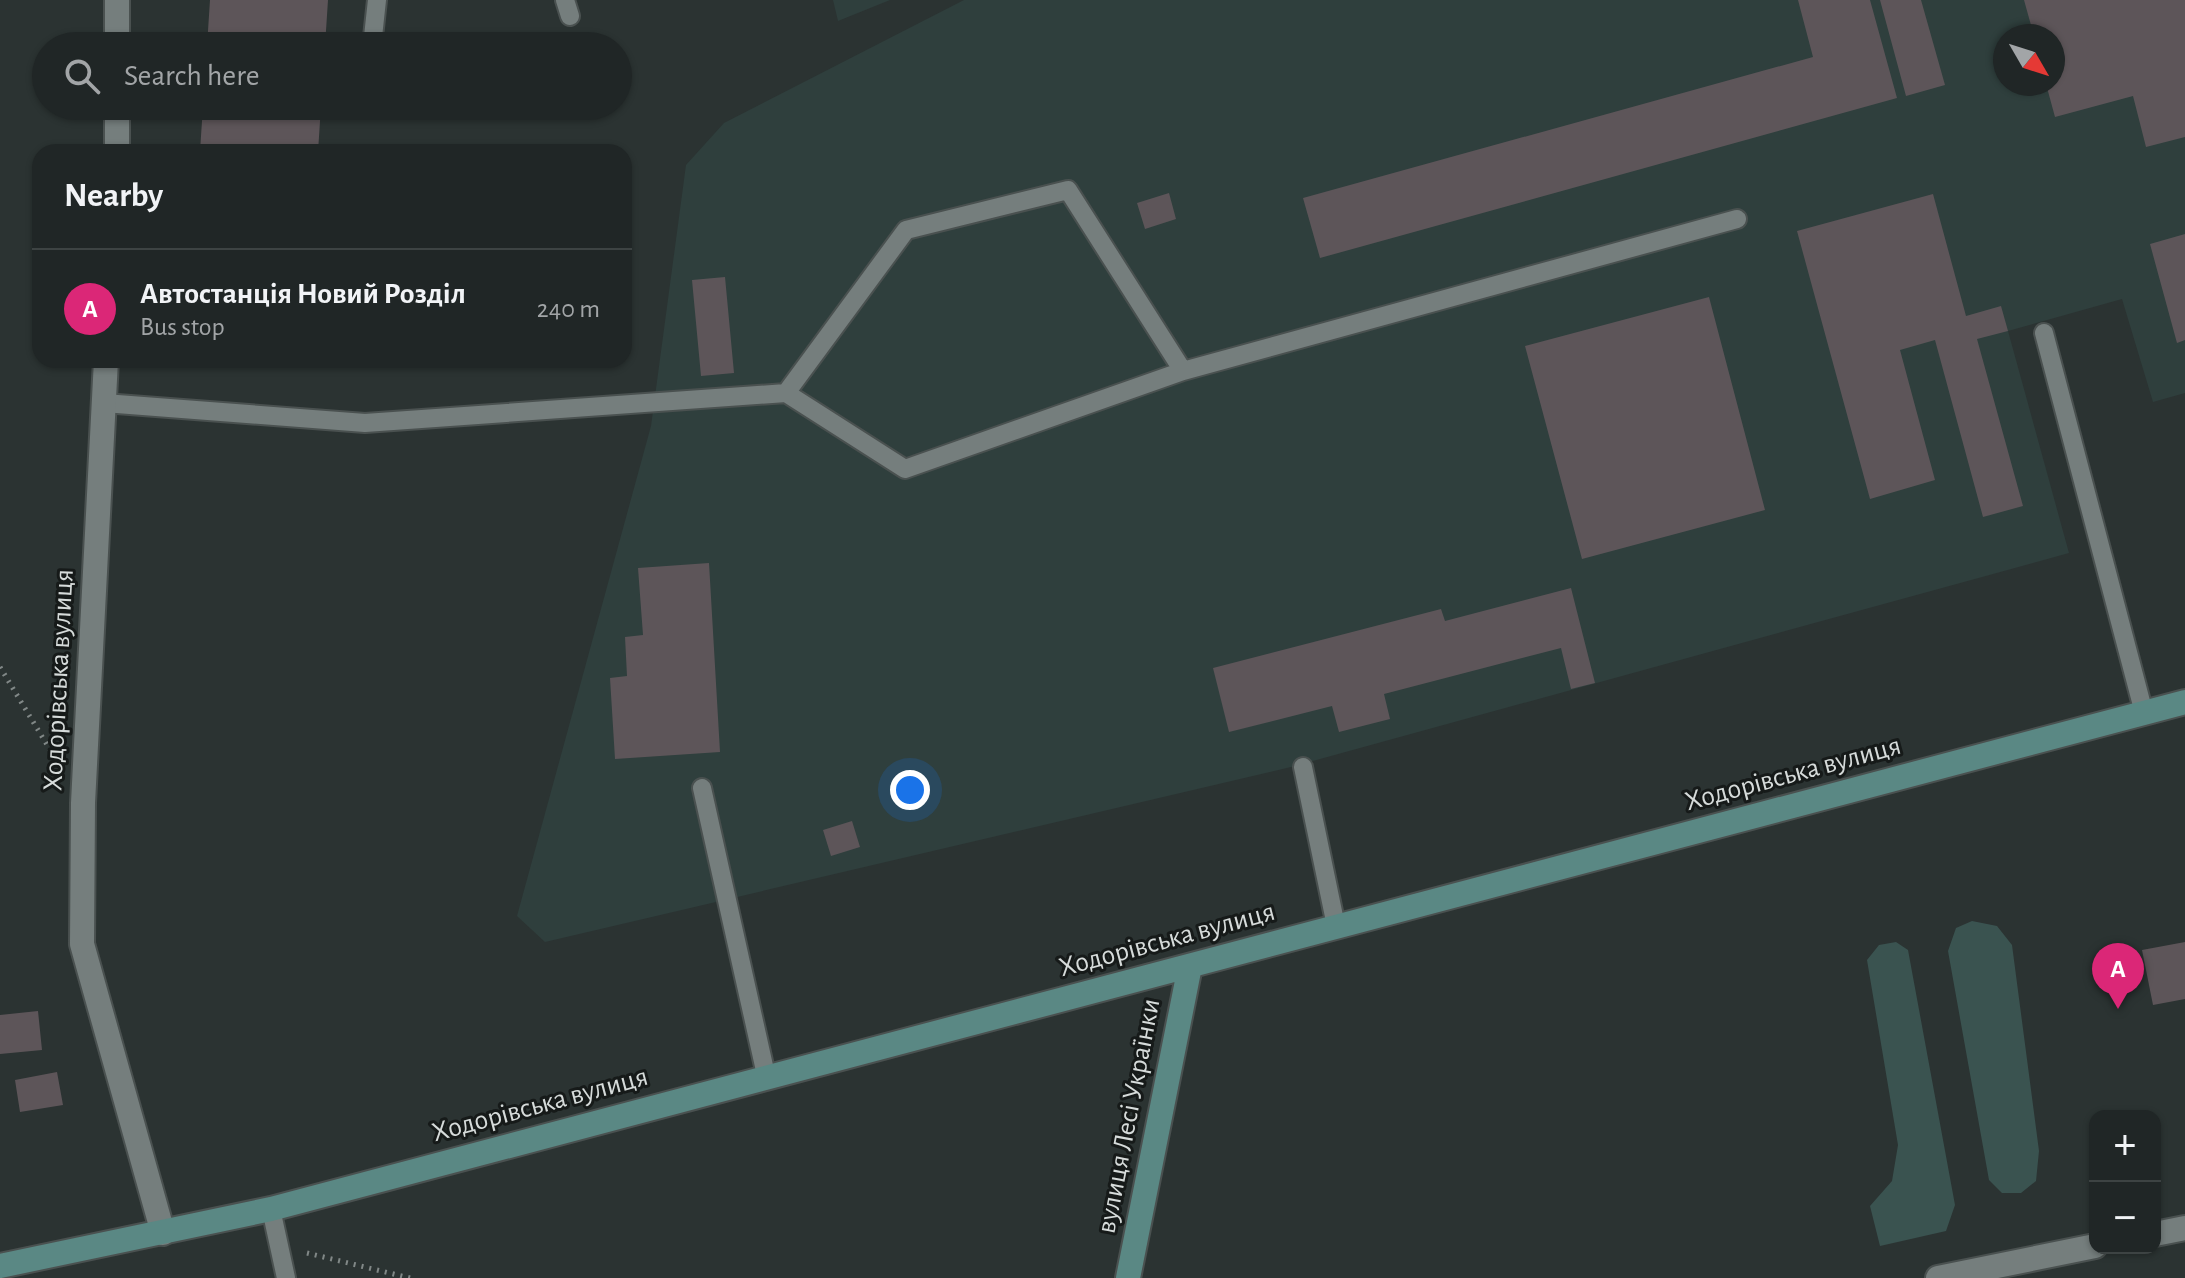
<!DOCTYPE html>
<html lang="en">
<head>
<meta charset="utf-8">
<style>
  :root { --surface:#202626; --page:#282e2e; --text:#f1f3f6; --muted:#a2a5a7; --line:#3d4343; --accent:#db2777 }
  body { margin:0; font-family:"Alegreya Sans",sans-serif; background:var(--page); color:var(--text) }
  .controls { position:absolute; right:24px; bottom:24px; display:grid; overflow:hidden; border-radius:16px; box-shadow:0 2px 6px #0004 }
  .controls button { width:72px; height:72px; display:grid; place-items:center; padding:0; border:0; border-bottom:2px solid var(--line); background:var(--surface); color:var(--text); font:40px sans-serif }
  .compass { position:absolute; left:1993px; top:24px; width:72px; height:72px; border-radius:50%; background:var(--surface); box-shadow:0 2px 6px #0004; rotate:129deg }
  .you { position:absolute; left:910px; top:790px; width:28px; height:28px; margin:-20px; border:6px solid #fff; border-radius:50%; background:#1a73e8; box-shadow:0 0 0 12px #1a73e833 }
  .badge { display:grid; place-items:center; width:52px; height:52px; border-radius:50%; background:var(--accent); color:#fff; font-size:26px; font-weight:700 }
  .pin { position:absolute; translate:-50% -66px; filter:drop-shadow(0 2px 4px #0008) }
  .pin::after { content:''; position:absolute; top:42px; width:28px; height:24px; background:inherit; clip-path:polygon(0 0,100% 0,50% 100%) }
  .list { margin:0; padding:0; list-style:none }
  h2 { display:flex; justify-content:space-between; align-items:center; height:104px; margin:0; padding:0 32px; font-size:34px }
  h2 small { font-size:26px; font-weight:400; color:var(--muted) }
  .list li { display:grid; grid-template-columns:52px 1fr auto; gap:24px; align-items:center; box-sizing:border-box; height:120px; padding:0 32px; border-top:2px solid var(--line) }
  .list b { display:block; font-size:30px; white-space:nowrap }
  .list p { margin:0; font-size:26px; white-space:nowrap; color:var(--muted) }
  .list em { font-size:26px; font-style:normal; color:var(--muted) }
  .icon { flex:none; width:44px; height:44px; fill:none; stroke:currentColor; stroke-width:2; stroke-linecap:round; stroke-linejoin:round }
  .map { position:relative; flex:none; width:2185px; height:1278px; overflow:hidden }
  .search { position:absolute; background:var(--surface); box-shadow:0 2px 6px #0004; left:32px; top:32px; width:600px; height:88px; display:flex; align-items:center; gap:20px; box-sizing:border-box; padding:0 28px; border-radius:44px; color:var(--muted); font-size:30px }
  .panel { position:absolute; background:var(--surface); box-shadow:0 2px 6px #0004; left:32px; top:144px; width:600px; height:224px; border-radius:24px }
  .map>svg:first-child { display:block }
</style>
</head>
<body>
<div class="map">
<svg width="2185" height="1278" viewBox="0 0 2185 1278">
  <rect width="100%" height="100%" fill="#2b3332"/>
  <path fill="#2f3f3d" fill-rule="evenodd" d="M 833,0 L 890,0 L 838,21 Z
    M 964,0 L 2185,0 L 2185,393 L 2153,402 L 2122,299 L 2008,331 L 2069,553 L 1291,767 L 545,942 L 517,916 L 651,426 L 686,165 L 724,123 ZM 2005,36 L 2053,36 L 2053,84 L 2005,84 Z"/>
  <path fill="#3a5350" d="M 1972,921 L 1997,926 L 2012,945 L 2039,1151 L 2036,1181 L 2021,1193 L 2002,1193 L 1989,1180 L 1948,951 L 1956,928 Z
    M 1896,942 L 1908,950 L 1955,1205 L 1946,1231 L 1880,1246 L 1870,1206 L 1892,1181 L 1898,1145 L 1867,960 L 1879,945 Z"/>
  <path fill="#5d5559" d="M 210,0 L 328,0 L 325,46 L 207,46 Z
    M 1798,0 L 1870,0 L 1897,98 L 1320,258 L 1303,198 L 1813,57 Z
    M 1880,0 L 1921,0 L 1945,85 L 1906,96 Z
    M 2024,0 L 2185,0 L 2185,137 L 2146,147 L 2133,96 L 2055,117 L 2046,84 L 2053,84 L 2053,36 L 2034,36 Z
    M 203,106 L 321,106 L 318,152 L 200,151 Z
    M 1169,193 L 1176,219 L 1145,229 L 1137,203 Z
    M 1933,194 L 1966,316 L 2001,306 L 2008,331 L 1977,339 L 2023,506 L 1983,517 L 1935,340 L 1900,350 L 1935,480 L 1870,499 L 1797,231 Z
    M 2185,234 L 2185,340 L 2177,343 L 2150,244 Z
    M 725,277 L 734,373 L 701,376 L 692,280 Z
    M 1709,297 L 1765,510 L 1582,559 L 1525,346 Z
    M 709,563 L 720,752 L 615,759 L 610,678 L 627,676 L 625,637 L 643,635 L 638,568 Z
    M 1571,588 L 1595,683 L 1571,689 L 1561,648 L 1384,694 L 1390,719 L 1339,732 L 1332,706 L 1229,732 L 1213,668 L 1441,609 L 1445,621 Z
    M 852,821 L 860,847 L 831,856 L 823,830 Z
    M 2185,942 L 2185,999 L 2153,1005 L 2142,950 Z
    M 38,1011 L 42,1050 L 0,1054 L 0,1015 Z
    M 57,1072 L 63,1105 L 20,1112 L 15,1080 Z"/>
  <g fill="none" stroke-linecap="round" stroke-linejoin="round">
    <g stroke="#4a5150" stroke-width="22">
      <path id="lane" d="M 565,0 L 570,16
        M 372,46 L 377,0
        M 2044,333 L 2144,713
        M 786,393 L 906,230 L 1068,190 L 1183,371
        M 104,403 L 365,423 L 786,393 L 905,469 L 1183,371 L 1737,219
        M 1303,767 L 1336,926
        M 702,788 L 766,1075
        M 271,1209 L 286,1278"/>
    </g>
    <g stroke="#4a5150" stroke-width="28">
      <path id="street" d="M 117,0 L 117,46
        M 117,106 L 117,152
        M 106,360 L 83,803 L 82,944 L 163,1233
        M 2155,1234 L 2185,1228
        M 1938,1278 L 2095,1246"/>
    </g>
    <g stroke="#4a5150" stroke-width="28">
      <path id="secondary" d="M 0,1266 L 271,1209 L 2185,702
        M 1128,1278 L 1190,966"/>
    </g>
    <path stroke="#818887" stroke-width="5" stroke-dasharray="2 6" stroke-linecap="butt" d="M 0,667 L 55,758
      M 307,1253 L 410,1278"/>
    <use href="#lane" stroke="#757e7d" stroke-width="18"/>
    <use href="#street" stroke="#757e7d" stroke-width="24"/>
    <use href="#secondary" stroke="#5a8884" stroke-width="24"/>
  </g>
  <g text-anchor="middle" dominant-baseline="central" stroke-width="6" stroke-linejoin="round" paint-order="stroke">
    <g font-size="28" fill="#d6dbda" stroke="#161a19">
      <text transform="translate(59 680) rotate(-87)">Ходорівська вулиця</text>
      <text transform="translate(1793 774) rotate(-15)">Ходорівська вулиця</text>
      <text transform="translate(1167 940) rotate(-15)">Ходорівська вулиця</text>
      <text transform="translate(540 1105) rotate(-15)">Ходорівська вулиця</text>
      <text transform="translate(1129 1116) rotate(-79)">вулиця Лесі Українки</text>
    </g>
  </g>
</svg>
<div class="controls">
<button>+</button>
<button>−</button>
</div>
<svg class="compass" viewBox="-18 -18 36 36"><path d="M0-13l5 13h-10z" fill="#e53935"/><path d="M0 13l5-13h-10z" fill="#a2a5a7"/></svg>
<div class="you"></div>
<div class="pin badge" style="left:2118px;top:1009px">A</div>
<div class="search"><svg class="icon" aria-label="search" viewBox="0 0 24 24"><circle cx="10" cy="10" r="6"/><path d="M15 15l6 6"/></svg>Search here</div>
<section class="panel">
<h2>Nearby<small></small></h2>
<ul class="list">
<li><span class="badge">A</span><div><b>Автостанція Новий Розділ</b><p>Bus stop</p></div><em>240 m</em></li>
</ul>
</section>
</div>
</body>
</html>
